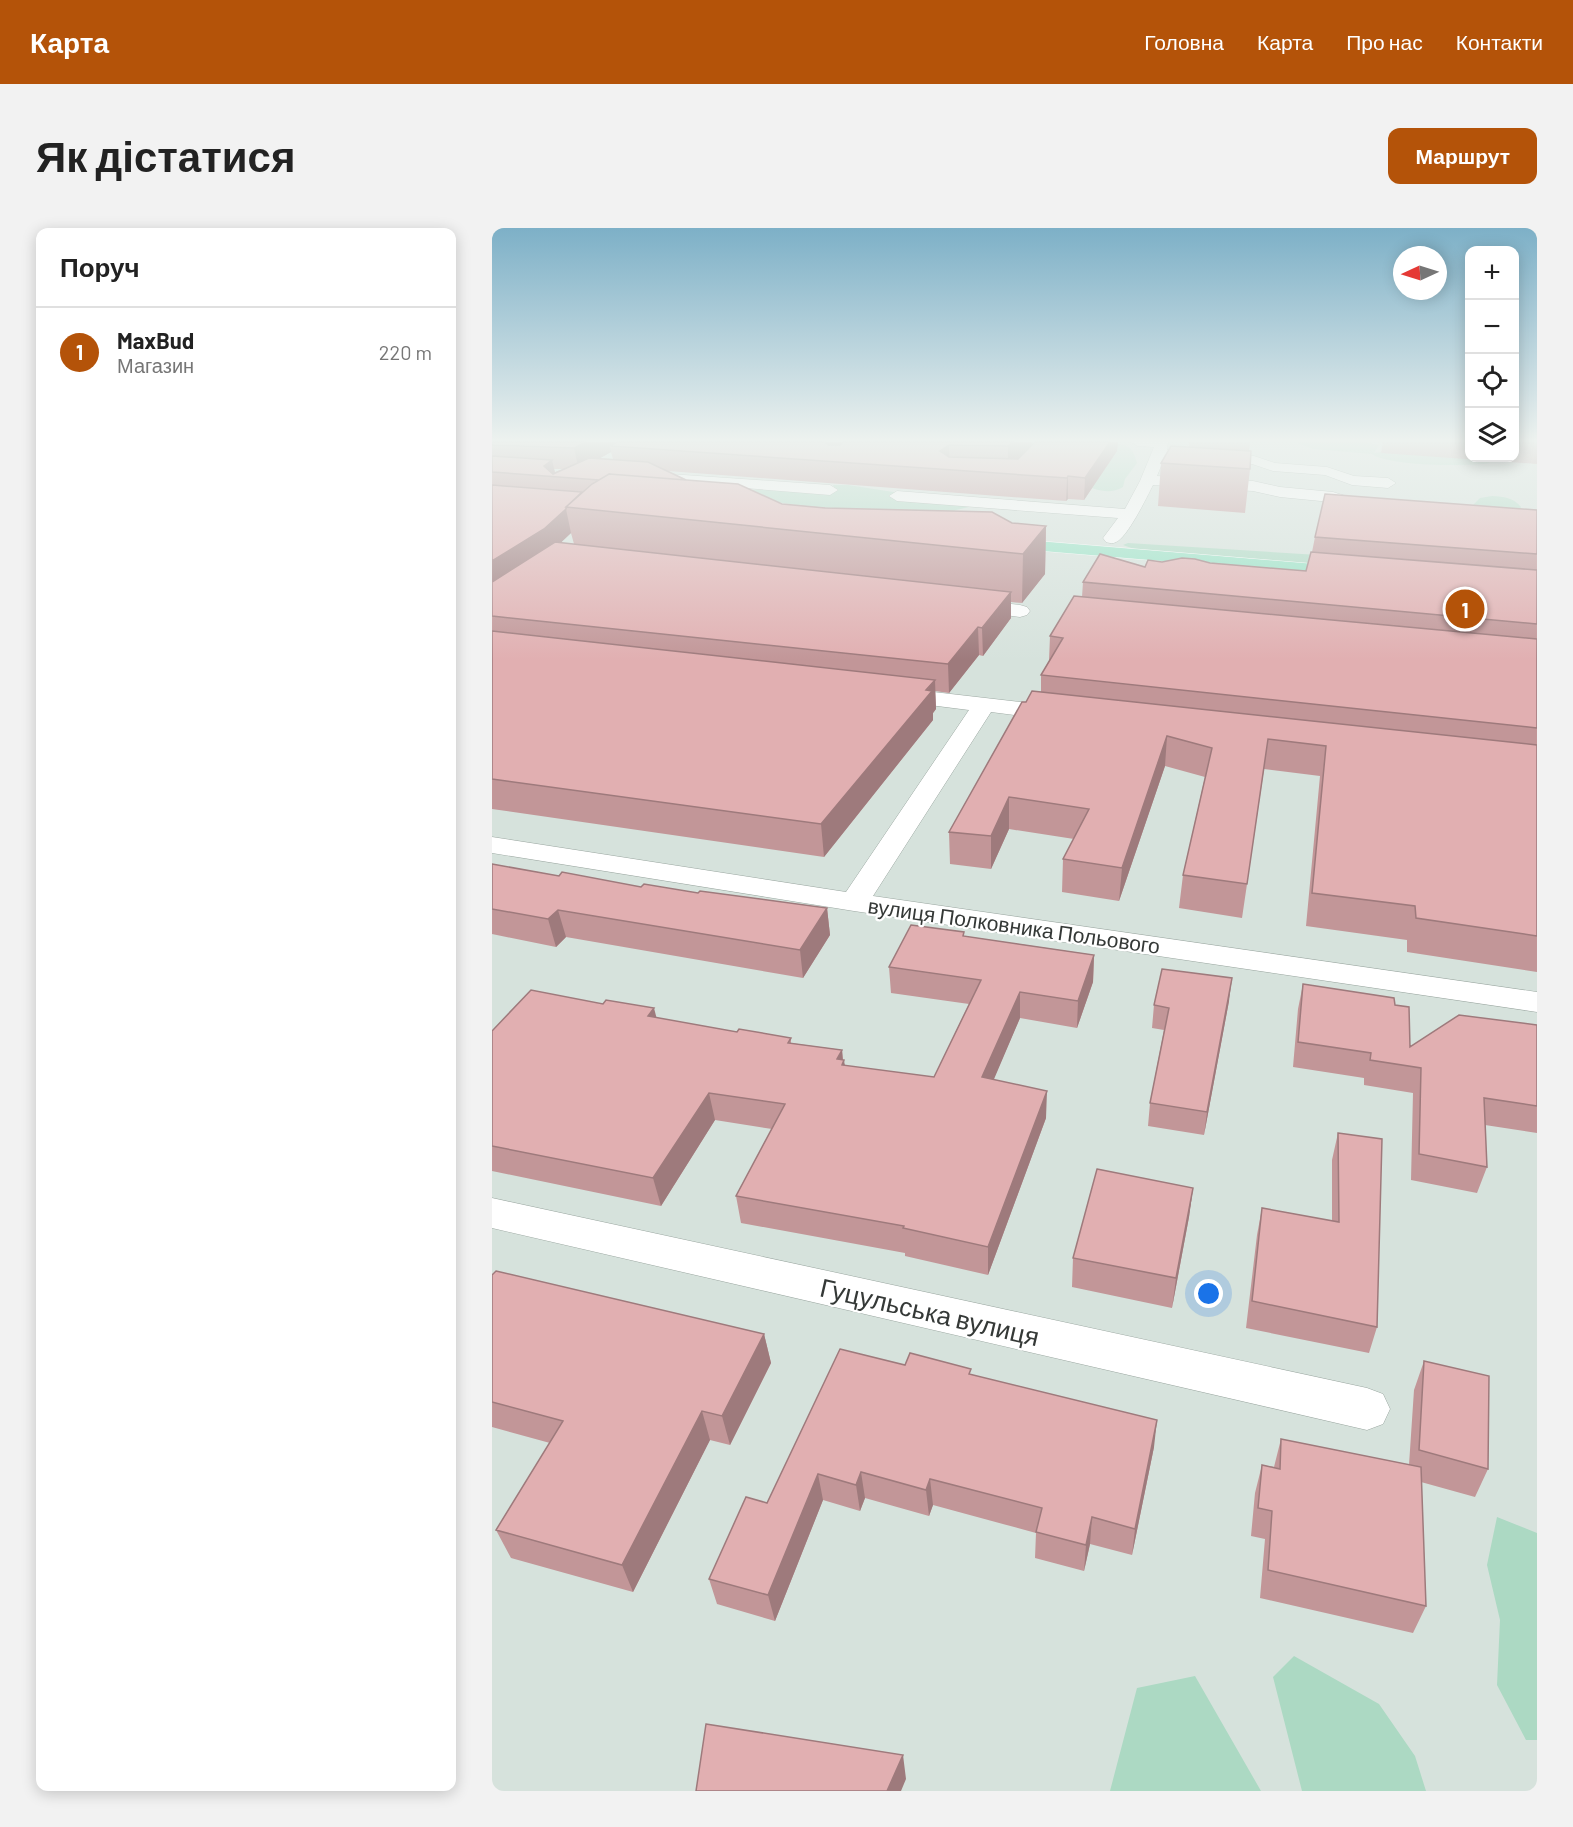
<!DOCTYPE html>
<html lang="uk">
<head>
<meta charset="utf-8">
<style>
  :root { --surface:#fff; --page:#f2f2f2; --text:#222; --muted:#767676; --line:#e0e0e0; --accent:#b45309 }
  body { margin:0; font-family:Barlow,sans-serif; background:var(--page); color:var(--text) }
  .controls { position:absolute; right:18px; top:18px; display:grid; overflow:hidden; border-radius:12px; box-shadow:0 3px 15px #0003 }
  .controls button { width:54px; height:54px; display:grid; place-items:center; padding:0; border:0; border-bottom:2px solid var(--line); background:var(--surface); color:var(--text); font:30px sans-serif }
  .compass { position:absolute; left:901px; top:18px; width:54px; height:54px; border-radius:50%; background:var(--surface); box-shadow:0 3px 15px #0003; rotate:266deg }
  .you { position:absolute; left:717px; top:1066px; width:21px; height:21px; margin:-15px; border:4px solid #fff; border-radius:50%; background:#1a73e8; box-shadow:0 0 0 9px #1a73e833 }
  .badge { display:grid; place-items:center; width:39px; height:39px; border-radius:50%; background:var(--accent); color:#fff; font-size:20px; font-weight:700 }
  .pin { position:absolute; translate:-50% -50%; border:3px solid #fff; box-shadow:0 2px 6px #0006 }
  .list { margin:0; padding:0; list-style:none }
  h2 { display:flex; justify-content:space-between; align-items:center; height:78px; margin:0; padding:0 24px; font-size:26px }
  h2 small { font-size:20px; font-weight:400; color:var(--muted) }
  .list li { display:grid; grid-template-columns:39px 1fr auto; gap:18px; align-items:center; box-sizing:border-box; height:90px; padding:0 24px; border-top:2px solid var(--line) }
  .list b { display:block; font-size:22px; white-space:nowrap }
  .list p { margin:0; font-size:20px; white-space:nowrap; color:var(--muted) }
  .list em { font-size:20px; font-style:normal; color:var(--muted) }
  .icon { flex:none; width:33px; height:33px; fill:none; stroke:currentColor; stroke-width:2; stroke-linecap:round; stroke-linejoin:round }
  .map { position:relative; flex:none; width:1045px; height:1563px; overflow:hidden; border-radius:12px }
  header { display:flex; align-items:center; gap:36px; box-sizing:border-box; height:84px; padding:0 30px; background:var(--accent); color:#fff }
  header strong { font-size:28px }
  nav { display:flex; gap:33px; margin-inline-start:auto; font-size:21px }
  .intro { display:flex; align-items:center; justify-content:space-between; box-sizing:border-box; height:144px; padding:0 36px }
  h1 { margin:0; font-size:42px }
  .button { padding:15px 27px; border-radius:12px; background:var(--accent); color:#fff; font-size:21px; font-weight:700 }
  main { display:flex; gap:36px; padding:0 36px }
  aside { flex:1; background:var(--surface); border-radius:12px; box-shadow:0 3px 15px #0003 }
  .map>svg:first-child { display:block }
</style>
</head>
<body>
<header>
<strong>Карта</strong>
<nav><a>Головна</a><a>Карта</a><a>Про нас</a><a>Контакти</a></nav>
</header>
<div class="intro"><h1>Як дістатися</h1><a class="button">Маршрут</a></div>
<main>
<aside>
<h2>Поруч<small></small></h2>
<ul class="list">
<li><span class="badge">1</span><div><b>MaxBud</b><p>Магазин</p></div><em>220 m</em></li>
</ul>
</aside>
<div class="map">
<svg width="1045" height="1563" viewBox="0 0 1045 1563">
  <rect width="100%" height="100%" fill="#d6e2dc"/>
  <path fill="#acd9c3" d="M 803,214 L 872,214 L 887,217 L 882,225 C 898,221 986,227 998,235 C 977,239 895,238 880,226 L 821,221 Z
    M 623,215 C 638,218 641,220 645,235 L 633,251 L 631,259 C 617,267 604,262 590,256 Z
    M 94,245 L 243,262 L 343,261 L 341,257 L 356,257 L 486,277 L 464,282 L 455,289 L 323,280 L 266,271 L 80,251 Z
    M 1000,268 C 1012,269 1021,269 1029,279 L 1027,284 L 976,282 L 988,270 Z
    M 636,315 L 826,327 L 1045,359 L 648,323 L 631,317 Z
    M 1005,1289 L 1045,1305 L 1045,1512 L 1034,1512 L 1005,1457 L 1008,1392 L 995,1337 Z
    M 802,1428 L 887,1476 L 923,1528 L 934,1563 L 810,1563 L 781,1449 Z
    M 703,1448 L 769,1563 L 618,1563 L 645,1460 Z"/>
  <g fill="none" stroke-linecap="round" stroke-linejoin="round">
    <g stroke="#9ba7a1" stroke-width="1">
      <path id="minor" d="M 639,214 L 676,214 L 675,222 L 762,228 L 783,235 L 835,239 L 862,248 L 896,250 L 904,255 L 896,260 L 860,257 L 833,247 L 781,243 L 760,236 L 672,231 L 665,248 L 761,253 L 788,259 L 841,264 L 881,277 L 883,280 L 875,285 L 839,274 L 788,269 L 761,263 L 661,257 C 655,269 635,310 624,314 C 620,316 618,315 614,314 L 611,310 L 626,290 L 405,273 L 397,268 L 405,263 L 633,281 L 648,253 L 662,219 L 646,218 Z
        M 148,244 L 338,257 L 346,262 L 338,267 L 143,251 L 141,248 Z
        M 475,371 L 528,377 L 535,379 L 538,383 L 535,387 L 528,389 L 468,381 L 465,377 L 468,373 Z
        M 398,459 L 571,479 L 579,481 L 582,486 L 579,491 L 571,493 L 499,484 L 381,668 L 1045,764 L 1045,784 L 362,683 L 0,625 L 0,609 L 354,664 L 477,482 L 390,471 L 387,466 L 390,461 Z
        M 0,970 L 875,1160 L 891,1166 L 898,1181 L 891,1196 L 875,1202 L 0,1000 Z"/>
    </g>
    <g stroke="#fff" stroke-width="1">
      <path id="major" d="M 510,310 L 859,339 L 865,340 L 868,344 L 865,348 L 859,349 L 504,319 L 501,315 L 504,311 Z"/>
    </g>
    <use href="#minor" fill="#fff" fill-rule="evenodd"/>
    <use href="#major" fill="#94e2c4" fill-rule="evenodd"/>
  </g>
  <path fill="#c29698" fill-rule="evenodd" d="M 0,214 L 540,217 L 543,214 L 626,214 L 625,223 L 592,272 L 576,271 L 574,273 L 176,243 L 195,252 L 290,276 L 554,298 L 553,346 L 530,375 L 519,374 L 519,390 L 491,428 L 487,427 L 457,465 L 443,463 L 444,481 L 441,485 L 441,492 L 332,629 L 0,581 ZM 119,224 L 121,231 L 108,230 ZM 62,241 L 71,241 L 63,244 ZM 79,305 L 82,316 L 68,315 Z
    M 697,214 L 758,214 L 757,223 L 758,241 L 753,285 L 666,278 L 669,235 L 697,219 Z
    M 891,214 L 978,214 L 978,230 L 1023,230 L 1023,214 L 1045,214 L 1045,236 L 889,225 Z
    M 1045,282 L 1045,744 L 915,724 L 915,712 L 814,698 L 828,548 L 772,541 L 750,690 L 687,680 L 691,647 L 713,549 L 673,538 L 627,673 L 570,664 L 571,631 L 582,611 L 517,601 L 499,641 L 458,636 L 457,604 L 534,474 L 549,464 L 549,447 L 557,433 L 558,408 L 590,369 L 591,354 L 670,334 L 718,335 L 814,343 L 820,324 L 823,309 Z
    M 0,636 L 67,648 L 149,659 L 335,680 L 338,707 L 311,750 L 74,709 L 64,719 L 0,706 Z
    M 472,708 L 602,727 L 601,754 L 585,800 L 528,790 L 501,852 L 554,890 L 496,1047 L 413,1028 L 413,1025 L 249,995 L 244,968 L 280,901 L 223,892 L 169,978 L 0,943 L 0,803 L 111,776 L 165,790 L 245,804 L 299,810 L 299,815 L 350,822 L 351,832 L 353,838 L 442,849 L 477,776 L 399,765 L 397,739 Z
    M 811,756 L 903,777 L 918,819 L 1045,797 L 1045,905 L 993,897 L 995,939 L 985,965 L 919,952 L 921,865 L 872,857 L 872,850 L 801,839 L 806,781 Z
    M 737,773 L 712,907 L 656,898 L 658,875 L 672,802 L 660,800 L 662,777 Z
    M 846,905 L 885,1099 L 877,1125 L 754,1100 L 765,1007 L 770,980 L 840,993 L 840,932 Z
    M 701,960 L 697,989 L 680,1080 L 580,1059 L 581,1030 Z
    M 0,1047 L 272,1106 L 279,1135 L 238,1217 L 218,1212 L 141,1364 L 19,1330 L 4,1302 L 58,1215 L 0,1199 Z
    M 932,1133 L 996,1241 L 983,1269 L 929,1254 L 934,1378 L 921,1405 L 768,1370 L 773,1311 L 759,1308 L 763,1265 L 770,1237 L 782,1239 L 789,1211 L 917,1237 L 922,1162 Z
    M 413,1137 L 480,1147 L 662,1219 L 640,1327 L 598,1316 L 592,1343 L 543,1330 L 544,1305 L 441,1277 L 437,1288 L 373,1270 L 368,1283 L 331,1272 L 283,1393 L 225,1376 L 217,1351 L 275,1275 Z"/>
  <path fill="#9e7a7c" d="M 94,214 L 162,214 L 118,218 L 119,224 L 87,242 L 82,220 Z
    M 332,214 L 356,214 L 337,228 L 334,234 Z
    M 521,214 L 540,214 L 540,217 L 516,240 L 516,218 Z
    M 618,214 L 626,214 L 625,223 L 592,272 L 593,250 Z
    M 457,217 L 458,238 L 448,223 Z
    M 60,232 L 64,249 L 52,238 Z
    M 576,248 L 576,271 L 574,273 L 575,250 Z
    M 74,281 L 79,305 L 58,325 L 0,363 L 0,333 Z
    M 554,298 L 553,346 L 530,375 L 531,326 Z
    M 519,364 L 519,390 L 491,428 L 490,400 Z
    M 486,399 L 487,427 L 457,465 L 456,436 Z
    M 443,452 L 444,481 L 441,485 L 441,492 L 332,629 L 329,596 Z
    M 675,508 L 673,538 L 627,673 L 630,640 Z
    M 517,569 L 517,601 L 499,641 L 499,608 Z
    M 335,680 L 338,707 L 311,750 L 308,722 Z
    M 66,682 L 74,709 L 64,719 L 56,691 Z
    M 602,727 L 601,754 L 585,800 L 586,773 Z
    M 740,750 L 737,773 L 712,907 L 715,884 Z
    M 528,764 L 528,790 L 491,877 L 490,849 Z
    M 162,780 L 169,807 L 156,788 Z
    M 350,822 L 351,835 L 352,832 L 356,859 L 345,831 Z
    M 555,863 L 554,890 L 496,1047 L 496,1019 Z
    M 217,865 L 223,892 L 169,978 L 161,950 Z
    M 701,960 L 697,989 L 680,1080 L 684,1050 Z
    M 272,1106 L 279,1135 L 238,1217 L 230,1188 Z
    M 210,1183 L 218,1212 L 141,1364 L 130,1337 Z
    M 665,1192 L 662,1219 L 640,1327 L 643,1301 Z
    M 369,1244 L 373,1270 L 368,1283 L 364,1257 Z
    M 326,1246 L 331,1272 L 283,1393 L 276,1367 Z
    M 438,1251 L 441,1277 L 437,1288 L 434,1262 Z
    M 600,1289 L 598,1316 L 592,1343 L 594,1317 Z
    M 411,1527 L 414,1551 L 409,1563 L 395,1563 Z"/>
  <path fill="#e1afb1" stroke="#9e7a7c" stroke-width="1.5" d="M 0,214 L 94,214 L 82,220 L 0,217 Z
    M 125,214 L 333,214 L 336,217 L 348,217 L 351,214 L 521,214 L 516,218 L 457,217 L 448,223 L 457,229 L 526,231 L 543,214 L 618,214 L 593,250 L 576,248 L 575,250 L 118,218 Z
    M 679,218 L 759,223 L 758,241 L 669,235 Z
    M 0,228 L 60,232 L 52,238 L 61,246 L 97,230 L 156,234 L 194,252 L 117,246 L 107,252 L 0,244 Z
    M 117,246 L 246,256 L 290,276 L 333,280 L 500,284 L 520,295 L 554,298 L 531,326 L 74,279 L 100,256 Z
    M 0,257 L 90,264 L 74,279 L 74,281 L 52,301 L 0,333 Z
    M 833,266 L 1045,282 L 1045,326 L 823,309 Z
    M 63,314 L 519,364 L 490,400 L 486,399 L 456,436 L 0,388 L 0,354 Z
    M 819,324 L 1045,342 L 1045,396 L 591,354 L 608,326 L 653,339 L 656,332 L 670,334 L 690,330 L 703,331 L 718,335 L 814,343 Z
    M 582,368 L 1045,411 L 1045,500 L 549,447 L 571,410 L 558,408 Z
    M 0,403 L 443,452 L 434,462 L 440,463 L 329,596 L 0,551 Z
    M 540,463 L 1045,517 L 1045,708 L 924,690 L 923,678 L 820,665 L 834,518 L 776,511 L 755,656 L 691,647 L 720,520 L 675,508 L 630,640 L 571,631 L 597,581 L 517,569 L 499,608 L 457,604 L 530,474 L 534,474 Z
    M 0,636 L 67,648 L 70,644 L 149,659 L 152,656 L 206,665 L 208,663 L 335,680 L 308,722 L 66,682 L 56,691 L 0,681 Z
    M 419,697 L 472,704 L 471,708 L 602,727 L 586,773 L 528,764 L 490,849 L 555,863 L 496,1019 L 411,1000 L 412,998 L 244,968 L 293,876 L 217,865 L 161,950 L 0,918 L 0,803 L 39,762 L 111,776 L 114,772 L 162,780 L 156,788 L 245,804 L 247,801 L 299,810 L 296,815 L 350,822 L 345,831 L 352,832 L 350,837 L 442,849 L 489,752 L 397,739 Z
    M 670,741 L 740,750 L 715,884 L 658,875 L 677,780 L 662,777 Z
    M 811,756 L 902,770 L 903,777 L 917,779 L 918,819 L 967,787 L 1045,797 L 1045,878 L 992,870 L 995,939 L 927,926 L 929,840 L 878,832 L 879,825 L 806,814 Z
    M 846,905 L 890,911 L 885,1099 L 760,1073 L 770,980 L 847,994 Z
    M 605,941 L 701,960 L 684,1050 L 581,1030 Z
    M 4,1043 L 272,1106 L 230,1188 L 210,1183 L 130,1337 L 4,1302 L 71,1193 L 0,1174 L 0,1047 Z
    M 348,1121 L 413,1137 L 418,1125 L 479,1141 L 477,1146 L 665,1192 L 643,1301 L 600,1289 L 594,1317 L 544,1304 L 550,1280 L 438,1251 L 434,1262 L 369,1244 L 364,1257 L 326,1246 L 276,1367 L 217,1351 L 254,1269 L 275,1275 Z
    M 932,1133 L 997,1148 L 996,1241 L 927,1222 Z
    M 789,1211 L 929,1239 L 934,1378 L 776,1342 L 780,1283 L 766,1280 L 770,1237 L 788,1241 Z
    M 214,1496 L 411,1527 L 395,1563 L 204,1563 Z"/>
  <linearGradient id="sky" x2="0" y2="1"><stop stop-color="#7db0c7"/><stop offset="0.49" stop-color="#edf2ef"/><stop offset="1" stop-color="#edf2ef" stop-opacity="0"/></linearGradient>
  <rect width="1045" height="433" fill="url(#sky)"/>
  <g text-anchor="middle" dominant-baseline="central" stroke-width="4.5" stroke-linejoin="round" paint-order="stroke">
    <g font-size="21" fill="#353937" stroke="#fff">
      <text transform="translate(522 697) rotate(8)">вулиця Полковника Польового</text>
    </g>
    <g font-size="26" fill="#353937" stroke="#fff">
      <text transform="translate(438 1083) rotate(13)">Гуцульська вулиця</text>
    </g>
  </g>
</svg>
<div class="controls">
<button>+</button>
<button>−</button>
<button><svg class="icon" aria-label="locate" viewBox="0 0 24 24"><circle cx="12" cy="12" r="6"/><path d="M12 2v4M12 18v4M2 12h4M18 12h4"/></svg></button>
<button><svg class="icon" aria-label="layers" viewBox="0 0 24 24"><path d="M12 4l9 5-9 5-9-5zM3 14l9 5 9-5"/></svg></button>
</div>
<svg class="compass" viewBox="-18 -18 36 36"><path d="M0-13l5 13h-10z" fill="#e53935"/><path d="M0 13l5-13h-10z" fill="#767676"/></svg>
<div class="you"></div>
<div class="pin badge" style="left:973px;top:381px">1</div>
</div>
</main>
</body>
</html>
